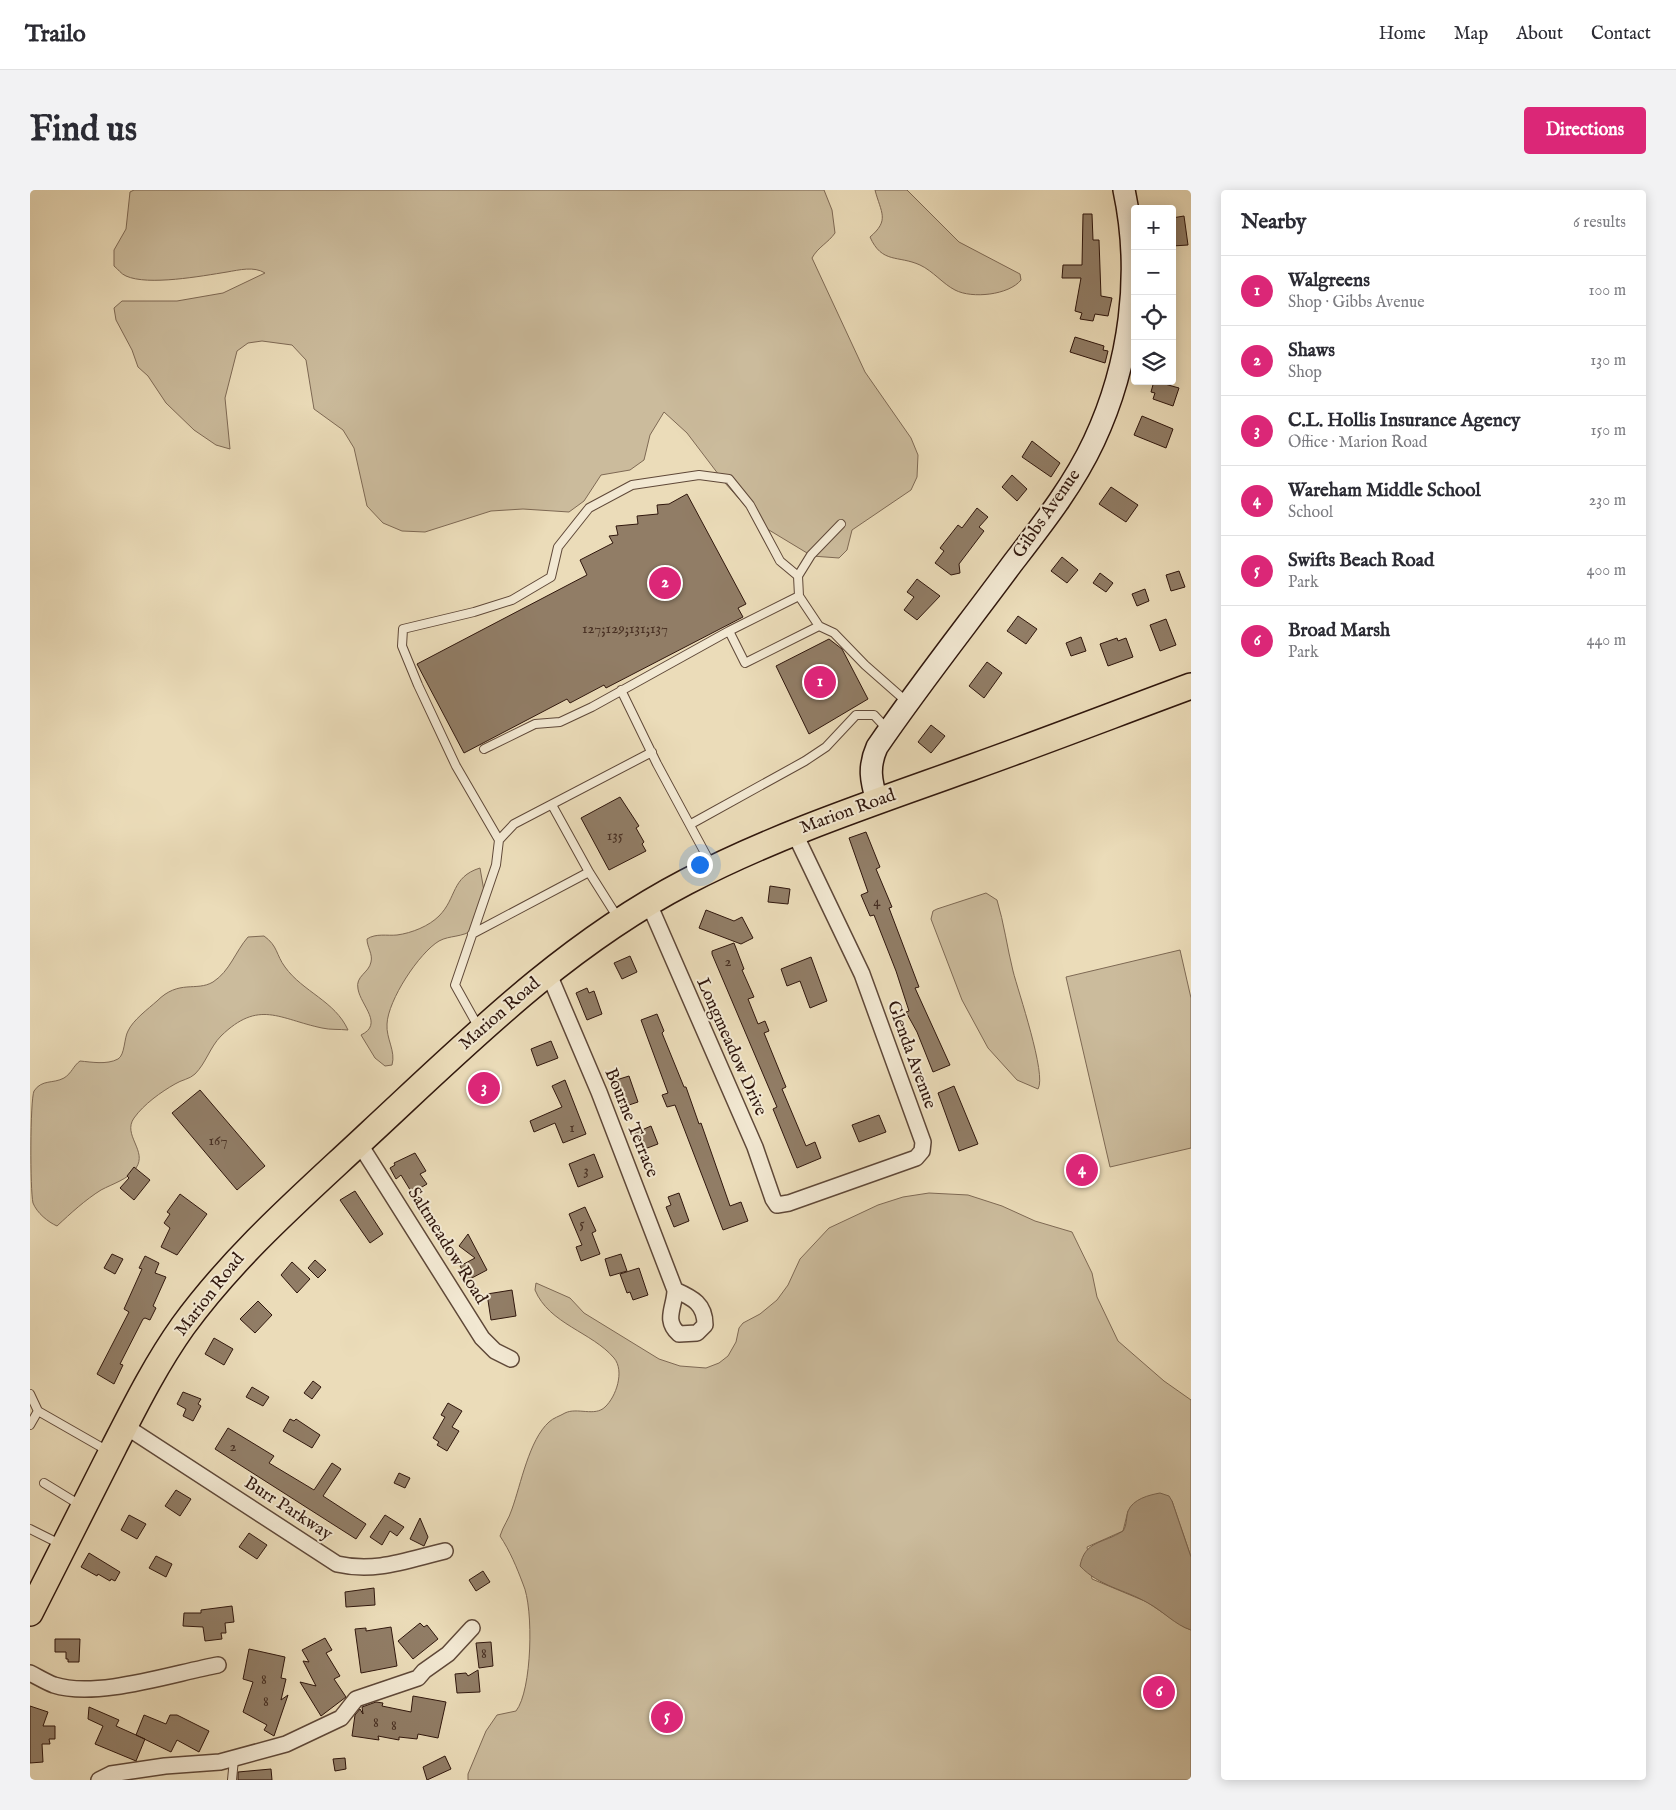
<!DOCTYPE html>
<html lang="en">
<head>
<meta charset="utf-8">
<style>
  :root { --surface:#fff; --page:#f2f2f3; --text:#2b2b33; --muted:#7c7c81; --line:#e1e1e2; --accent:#db2777 }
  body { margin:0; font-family:"IM FELL English",serif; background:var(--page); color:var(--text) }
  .controls { position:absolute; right:15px; top:15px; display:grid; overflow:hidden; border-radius:5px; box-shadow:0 2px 12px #0003 }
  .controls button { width:45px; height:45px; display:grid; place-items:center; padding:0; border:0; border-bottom:1px solid var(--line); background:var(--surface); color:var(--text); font:25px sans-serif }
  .you { position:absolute; left:669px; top:674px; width:18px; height:18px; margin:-12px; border:4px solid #fff; border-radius:50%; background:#1a73e8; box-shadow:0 0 0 8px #1a73e833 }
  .badge { display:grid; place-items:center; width:32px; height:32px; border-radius:50%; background:var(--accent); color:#fff; font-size:16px; font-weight:700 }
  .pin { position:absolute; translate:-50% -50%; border:2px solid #fff; box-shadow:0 1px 5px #0006 }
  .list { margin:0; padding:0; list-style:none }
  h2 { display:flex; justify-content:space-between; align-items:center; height:65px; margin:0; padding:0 20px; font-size:21px }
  h2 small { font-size:16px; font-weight:400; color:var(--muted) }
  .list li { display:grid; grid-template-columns:32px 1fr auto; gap:15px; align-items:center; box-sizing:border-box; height:70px; padding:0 20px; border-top:1px solid var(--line) }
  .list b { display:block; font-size:19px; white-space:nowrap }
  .list p { margin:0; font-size:16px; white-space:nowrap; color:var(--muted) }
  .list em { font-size:16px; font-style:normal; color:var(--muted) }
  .icon { flex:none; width:28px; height:28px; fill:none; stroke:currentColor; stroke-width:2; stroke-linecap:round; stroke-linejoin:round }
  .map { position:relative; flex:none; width:1161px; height:1590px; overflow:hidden; border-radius:5px }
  header { display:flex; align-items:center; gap:30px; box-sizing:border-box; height:70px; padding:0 25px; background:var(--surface); border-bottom:1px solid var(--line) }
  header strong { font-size:24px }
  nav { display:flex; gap:28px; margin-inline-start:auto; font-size:18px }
  .intro { display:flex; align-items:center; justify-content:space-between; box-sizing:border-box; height:120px; padding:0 30px }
  h1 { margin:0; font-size:35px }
  .button { padding:12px 22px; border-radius:5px; background:var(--accent); color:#fff; font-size:18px; font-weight:700 }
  main { display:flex; gap:30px; padding:0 30px }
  aside { flex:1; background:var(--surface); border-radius:5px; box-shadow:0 2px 12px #0003 }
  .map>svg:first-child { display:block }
</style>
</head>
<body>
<header>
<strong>Trailo</strong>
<nav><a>Home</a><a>Map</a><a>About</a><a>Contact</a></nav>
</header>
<div class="intro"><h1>Find us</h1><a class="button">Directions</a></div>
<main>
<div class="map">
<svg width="1161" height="1590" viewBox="0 0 1161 1590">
  <rect width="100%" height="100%" fill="#ebdcb9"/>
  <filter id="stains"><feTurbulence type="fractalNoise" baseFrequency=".004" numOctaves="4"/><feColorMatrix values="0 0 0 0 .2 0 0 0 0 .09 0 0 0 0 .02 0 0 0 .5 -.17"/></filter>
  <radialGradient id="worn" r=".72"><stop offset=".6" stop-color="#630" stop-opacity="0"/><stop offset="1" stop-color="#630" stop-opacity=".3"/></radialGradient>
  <path fill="#cbbb9c" stroke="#7e6954" d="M 104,0 L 794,0 L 802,20 L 805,43 C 798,53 788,57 782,68 L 835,182 L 881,248 L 888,265 L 887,287 L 881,300 L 822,340 L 817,360 L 809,368 L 782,366 L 734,337 L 695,293 L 657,243 L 634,222 L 620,245 L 614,270 L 600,280 L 571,285 L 554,311 L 539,322 L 493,319 L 461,321 L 395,342 L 372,341 L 353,333 L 337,316 L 324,258 L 313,240 L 284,219 L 276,170 L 262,155 L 232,151 L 218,153 L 207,161 L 195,208 L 200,259 L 186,255 L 164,240 L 136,213 L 118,186 L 108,177 L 102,160 L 86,130 L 84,118 L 92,111 L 147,111 L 193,103 L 235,83 C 224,76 209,80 197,82 C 172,86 118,96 96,86 C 91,84 88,79 84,76 L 84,60 L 96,39 L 100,2 Z
    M 845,0 L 877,0 L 929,52 L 990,84 L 991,90 C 979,105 942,109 925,100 C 913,94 903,81 890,75 C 868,65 852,74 840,47 C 860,30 851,23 845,0 Z
    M 450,678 L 454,701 L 445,739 C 431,748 420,745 409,751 C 389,763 358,810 357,834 C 356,849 366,861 362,875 L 355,876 L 345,868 L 331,845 C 354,834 331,816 328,799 C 325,786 339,783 341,772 C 343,764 337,757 337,749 C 346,743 357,746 367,745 C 382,743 399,736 409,726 C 427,708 421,687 450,678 Z
    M 956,703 L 967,710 C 974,733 977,757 983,781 C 988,801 1017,885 1008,899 L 987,890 L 958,858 L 932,810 L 901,729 L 903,721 L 907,719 Z
    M 234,746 C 248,756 246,765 255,777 C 273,802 305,811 318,840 C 310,839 300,840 292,838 C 249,829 229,809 191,846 C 180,857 176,873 165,884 C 160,889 151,890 145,894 C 131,902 114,914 104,928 C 92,945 118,961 106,978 C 99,989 82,994 71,1000 C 55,1010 41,1023 27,1036 C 18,1032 7,1023 3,1013 C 0,1000 0,911 4,901 C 12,889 23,894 34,888 C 42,883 43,876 50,871 C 61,872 77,875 88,869 C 95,865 94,848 98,841 C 103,830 118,819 127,811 C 149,789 166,802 183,792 C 200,781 205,762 218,747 Z
    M 1150,760 L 1161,808 L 1161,958 L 1080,977 L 1036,787 Z
    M 899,1003 L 938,1005 L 972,1016 L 1005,1031 L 1042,1042 L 1062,1083 L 1067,1107 L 1088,1151 L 1134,1191 L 1161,1210 L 1161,1367 L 1142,1311 L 1098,1321 L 1093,1341 L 1057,1357 L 1062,1389 L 1117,1412 L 1154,1437 L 1161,1440 L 1161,1590 L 438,1590 L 438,1584 L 456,1541 L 467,1525 L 486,1521 C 502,1501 504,1418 493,1394 C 487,1378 480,1361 470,1346 C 473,1336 479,1329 482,1319 C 491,1294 499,1250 519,1232 C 523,1228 530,1226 535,1223 C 547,1217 565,1227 575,1217 C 586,1207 595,1181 584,1168 C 562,1142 519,1134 505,1100 L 506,1093 L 540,1108 L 554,1123 L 629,1169 L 650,1176 L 676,1178 L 689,1173 L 698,1166 L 706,1152 L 709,1138 L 713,1133 L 730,1124 L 747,1110 L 758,1095 L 770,1069 L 799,1038 L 848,1015 L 873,1007 Z"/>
  <path fill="#ab997f" stroke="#7a6551" d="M 1130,1303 L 1139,1306 L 1142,1311 L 1161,1367 L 1161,1440 C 1145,1435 1133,1421 1118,1413 C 1094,1399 1070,1397 1050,1376 C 1055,1350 1073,1354 1093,1341 C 1097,1335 1096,1328 1098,1321 C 1103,1309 1119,1305 1130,1303 Z"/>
  <path fill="#917d66" stroke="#30170d" d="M 1053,24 L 1062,24 L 1063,50 L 1069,50 L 1071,106 L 1082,108 L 1078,126 L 1065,124 L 1063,131 L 1050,129 L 1052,123 L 1045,121 L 1051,88 L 1032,88 L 1033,75 L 1052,75 Z
    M 1154,26 L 1158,55 L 1142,56 L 1142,28 Z
    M 1045,147 L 1074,156 L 1073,160 L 1078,161 L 1075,173 L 1040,162 Z
    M 1124,191 L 1149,198 L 1143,216 L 1123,209 L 1125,203 L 1121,202 Z
    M 1112,226 L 1143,239 L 1136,258 L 1104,245 Z
    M 1002,251 L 1030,273 L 1021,287 L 992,267 Z
    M 982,285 L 997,299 L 987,311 L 972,297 Z
    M 1081,297 L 1108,315 L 1096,332 L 1069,314 Z
    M 657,304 L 716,414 L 708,418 L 713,427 L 576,498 L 574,495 L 540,513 L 537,509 L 434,563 L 387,474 L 557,385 L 550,370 L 583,353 L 579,346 L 588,345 L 586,336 L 608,334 L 607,326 L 628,324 L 627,315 L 639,314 Z
    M 947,318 L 958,327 L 949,337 L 954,341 L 929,374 L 930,383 L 921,385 L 905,373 L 914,361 L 910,358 L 928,335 L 932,338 Z
    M 1032,367 L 1048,380 L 1037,393 L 1021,381 Z
    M 1149,381 L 1155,397 L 1141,401 L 1136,385 Z
    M 1070,383 L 1083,393 L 1076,402 L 1063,393 Z
    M 887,389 L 910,406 L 887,430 L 874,420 L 884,407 L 877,402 Z
    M 1115,399 L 1119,411 L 1107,416 L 1102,404 Z
    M 988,426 L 1007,439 L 996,454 L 977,441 Z
    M 1136,429 L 1146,455 L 1130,461 L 1120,435 Z
    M 1051,447 L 1056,461 L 1041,466 L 1036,453 Z
    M 1087,448 L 1088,451 L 1096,448 L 1103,467 L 1078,476 L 1070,454 Z
    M 799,449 L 812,459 L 838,509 L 779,544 L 746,476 Z
    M 957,472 L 972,483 L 954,508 L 939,496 Z
    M 901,535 L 915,546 L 901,563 L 888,552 Z
    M 590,607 L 609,636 L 606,638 L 614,652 L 612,654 L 616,661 L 579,680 L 551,628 Z
    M 836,642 L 850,677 L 846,679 L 862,717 L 859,718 L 889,797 L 885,798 L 920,875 L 903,882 L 887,842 L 876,822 L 879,821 L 866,781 L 844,725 L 840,726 L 831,705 L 838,702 L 819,648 Z
    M 740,696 L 760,699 L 758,714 L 738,712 Z
    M 676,720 L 704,731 L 712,727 L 723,748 L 711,754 L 669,738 Z
    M 704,753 L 714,779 L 712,780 L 724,807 L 718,809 L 728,834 L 735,831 L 739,841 L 734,843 L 756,897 L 752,899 L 776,956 L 785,952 L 791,968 L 767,978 L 743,919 L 747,917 L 682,764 L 682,761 Z
    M 600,766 L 607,782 L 592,789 L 584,773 Z
    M 781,767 L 797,811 L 780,818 L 770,791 L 757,796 L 751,779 Z
    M 557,798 L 559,803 L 564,801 L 572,824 L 557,830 L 546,803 Z
    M 627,824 L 634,841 L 632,843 L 654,897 L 656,897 L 669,934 L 671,933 L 700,1016 L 711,1012 L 718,1031 L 693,1040 L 645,915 L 637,917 L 632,905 L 638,903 L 611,830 Z
    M 521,851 L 528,868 L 507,876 L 501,859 Z
    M 462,886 L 469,897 L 452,910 L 444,898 Z
    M 599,886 L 608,912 L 593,917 L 583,891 Z
    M 535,890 L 556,944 L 533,953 L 525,933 L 504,942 L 500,931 L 532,917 L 522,896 Z
    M 924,896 L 948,954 L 929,961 L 908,903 Z
    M 170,900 L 235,976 L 207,1000 L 142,923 Z
    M 849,925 L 856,942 L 829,952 L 822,935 Z
    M 621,936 L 628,954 L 612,960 L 605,943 Z
    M 385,963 L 396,981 L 390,984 L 397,994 L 382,1003 L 371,985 L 366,989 L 360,978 L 365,975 L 364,973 Z
    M 564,964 L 573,987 L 548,997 L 539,974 Z
    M 104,977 L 120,990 L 104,1010 L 90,998 L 99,988 L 97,986 Z
    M 325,1001 L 353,1044 L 340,1053 L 310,1010 Z
    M 649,1003 L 659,1031 L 644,1037 L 636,1017 L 641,1015 L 638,1007 Z
    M 150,1004 L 177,1024 L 147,1065 L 131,1057 L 140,1038 L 134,1033 L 140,1024 L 137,1022 Z
    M 555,1017 L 566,1041 L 562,1043 L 570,1064 L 551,1071 L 546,1057 L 552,1055 L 539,1024 Z
    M 438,1044 L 457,1080 L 438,1090 L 430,1076 L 445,1068 L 429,1056 Z
    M 82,1064 L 93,1069 L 85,1084 L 74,1078 Z
    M 591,1064 L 597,1081 L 580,1086 L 575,1069 Z
    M 115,1066 L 129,1073 L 125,1083 L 136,1087 L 123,1116 L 126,1118 L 120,1130 L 115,1128 L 113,1129 L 90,1174 L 93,1175 L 84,1194 L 67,1184 L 99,1122 L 94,1119 L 112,1079 L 109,1078 Z
    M 285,1070 L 296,1080 L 288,1088 L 278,1078 Z
    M 262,1072 L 280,1089 L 267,1103 L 251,1085 Z
    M 609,1078 L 618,1105 L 603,1110 L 600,1102 L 597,1103 L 590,1084 Z
    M 482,1100 L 486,1126 L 461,1130 L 457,1104 Z
    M 228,1111 L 242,1125 L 225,1143 L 210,1129 Z
    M 184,1148 L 203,1159 L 194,1175 L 175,1164 Z
    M 283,1191 L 291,1197 L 282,1209 L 274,1203 Z
    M 222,1197 L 239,1207 L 233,1216 L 216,1207 Z
    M 153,1202 L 171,1209 L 168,1214 L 171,1216 L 163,1231 L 153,1226 L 156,1219 L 147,1214 Z
    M 418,1213 L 432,1221 L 422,1237 L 429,1241 L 417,1261 L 407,1255 L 409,1252 L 403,1248 L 415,1227 L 411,1225 Z
    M 260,1229 L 264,1231 L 266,1229 L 290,1245 L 282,1258 L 253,1241 Z
    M 198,1238 L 244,1266 L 239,1273 L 284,1300 L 302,1273 L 311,1279 L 293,1306 L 336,1334 L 326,1349 L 185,1259 Z
    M 369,1283 L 380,1288 L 375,1298 L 364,1293 Z
    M 146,1300 L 161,1309 L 150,1326 L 135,1316 Z
    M 99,1325 L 116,1334 L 107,1349 L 91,1340 Z
    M 355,1325 L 374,1337 L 367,1346 L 360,1341 L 352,1355 L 340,1347 Z
    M 390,1328 L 398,1347 L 394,1356 L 380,1349 Z
    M 219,1343 L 237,1355 L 227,1369 L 209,1357 Z
    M 59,1363 L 90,1382 L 85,1391 L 81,1389 L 80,1391 L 68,1384 L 67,1386 L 51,1377 Z
    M 126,1366 L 142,1374 L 136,1387 L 119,1378 Z
    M 453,1381 L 460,1392 L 446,1401 L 439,1390 Z
    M 344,1398 L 345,1415 L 316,1417 L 315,1402 Z
    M 202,1416 L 204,1432 L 195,1433 L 196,1443 L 191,1443 L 192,1449 L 175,1451 L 173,1437 L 153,1436 L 154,1423 L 171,1423 L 171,1420 Z
    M 390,1433 L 394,1437 L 397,1435 L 408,1449 L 383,1469 L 368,1451 Z
    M 361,1437 L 367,1476 L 331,1483 L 325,1439 L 336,1438 L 336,1441 Z
    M 295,1448 L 302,1460 L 296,1463 L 310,1486 L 304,1489 L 316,1507 L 291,1526 L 270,1492 L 286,1496 L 273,1471 L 279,1472 L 272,1460 Z
    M 25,1449 L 50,1449 L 49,1472 L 38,1472 L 38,1469 L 36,1469 L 36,1462 L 25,1462 Z
    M 461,1452 L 463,1476 L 449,1478 L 446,1453 Z
    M 219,1459 L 255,1467 L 251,1488 L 256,1489 L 251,1510 L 258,1505 L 244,1546 L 234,1540 L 237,1535 L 213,1522 L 223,1492 L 213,1489 Z
    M 448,1480 L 450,1502 L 427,1503 L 425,1484 L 436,1483 L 438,1486 Z
    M 383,1506 L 416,1512 L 408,1548 L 388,1544 L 387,1549 L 369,1547 L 369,1550 L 348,1546 L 349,1550 L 322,1546 L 325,1525 L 330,1519 L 333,1524 L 332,1517 L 346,1512 L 353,1513 L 352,1516 L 381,1522 Z
    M 0,1516 L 18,1522 L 13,1536 L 25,1536 L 25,1549 L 19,1549 L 20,1554 L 12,1554 L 13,1572 L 0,1573 Z
    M 59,1517 L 89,1530 L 86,1536 L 115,1549 L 106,1571 L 65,1554 L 73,1536 L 58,1529 Z
    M 114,1525 L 136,1534 L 140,1525 L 147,1525 L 179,1541 L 169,1562 L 147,1550 L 141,1562 L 106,1545 Z
    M 415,1566 L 421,1579 L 397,1590 L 393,1577 Z
    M 315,1568 L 316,1579 L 305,1581 L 303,1569 Z
    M 241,1579 L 242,1590 L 208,1590 L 208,1582 Z"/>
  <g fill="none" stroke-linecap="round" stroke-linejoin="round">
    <g stroke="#5f4838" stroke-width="10">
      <path id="service" d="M 769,406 L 768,386 L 781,365 L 811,334
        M 789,436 L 769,406 L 699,441 L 715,473 L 789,436 L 804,443 L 835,475 L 877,512
        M 591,500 L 627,574 L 682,676
        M 454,559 L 505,534 L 530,532 L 562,517 L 699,441
        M 522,615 L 559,682 L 588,728
        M 661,634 L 775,571 L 796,557 L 826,525 L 844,525 L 858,540
        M 469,650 L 426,576 L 388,495 L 372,456 L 373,439 L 444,422 L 482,410 L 521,387 L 528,357 L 559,318 L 602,295 L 669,285 L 699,289 L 720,315 L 750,371 L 768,386
        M 442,744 L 559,682
        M 449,838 L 425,795 L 466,675 L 469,650 L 484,634 L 622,562
        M 0,1204 L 8,1221
        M 0,1235 L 8,1221 L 78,1261
        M 14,1293 L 50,1315
        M 0,1339 L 30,1354
        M 202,1590 L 204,1569"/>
    </g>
    <g stroke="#5f4838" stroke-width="18">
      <path id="minor" d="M 619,714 L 725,957 L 743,1009 L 747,1015 L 759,1013 L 886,968 L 892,961 L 893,952 L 832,784 L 764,642
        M 518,782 L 569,902 L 645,1100 C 645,1117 633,1130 649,1144 L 667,1143 L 675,1135 C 675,1114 663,1108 645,1100
        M 329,953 L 452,1148 L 465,1161 L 481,1169
        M 95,1236 L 307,1374 C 346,1383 377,1370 415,1361
        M 0,1483 C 8,1487 16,1492 24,1495 C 67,1509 144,1483 188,1475
        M 69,1590 L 81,1584 L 135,1576 L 190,1572 L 256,1554 L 311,1528 L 326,1509 L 388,1488 L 394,1481 L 418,1464 L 442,1438"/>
    </g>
    <g stroke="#30170d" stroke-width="24">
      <path id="secondary" d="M 847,611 C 841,591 838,577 847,557 C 890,494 937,435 982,374 C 1012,335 1043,296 1064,251 C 1100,174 1112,84 1094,0"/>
    </g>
    <g stroke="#30170d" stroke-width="28">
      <path id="primary" d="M 0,1423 C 28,1368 56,1312 84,1257 C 105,1216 126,1174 153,1136 C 207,1062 275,1004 341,942 C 440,850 535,755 656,692 C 748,644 846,612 943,577 C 1016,551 1088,523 1161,496"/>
    </g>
    <use href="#service" stroke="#f2e8d2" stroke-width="8"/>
    <use href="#minor" stroke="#f2e8d2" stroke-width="15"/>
    <use href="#secondary" stroke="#f2e8d2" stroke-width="21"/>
    <use href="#primary" stroke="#ebdcb9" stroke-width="25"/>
  </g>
  <g text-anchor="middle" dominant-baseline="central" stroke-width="4" stroke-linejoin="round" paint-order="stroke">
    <g font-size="15" fill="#483023">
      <text x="595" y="438">127;129;131;137</text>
      <text x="585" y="645">135</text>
      <text x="847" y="711">4</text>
      <text x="698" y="771">2</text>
      <text x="542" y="937">1</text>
      <text x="188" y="950">167</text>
      <text x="556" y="980">3</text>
      <text x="552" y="1033">5</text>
      <text x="203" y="1256">2</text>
      <text x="454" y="1463">8</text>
      <text x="234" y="1489">8</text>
      <text x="236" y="1511">8</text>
      <text x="346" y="1532">8</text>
      <text x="364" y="1535">8</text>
    </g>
    <g font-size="18" fill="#30170d" stroke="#f2e8d2">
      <text transform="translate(1017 324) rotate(-55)">Gibbs Avenue</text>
      <text transform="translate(818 622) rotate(-20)">Marion Road</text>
      <text transform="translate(470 824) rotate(-41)">Marion Road</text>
      <text transform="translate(701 857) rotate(66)">Longmeadow Drive</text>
      <text transform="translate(881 865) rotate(70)">Glenda Avenue</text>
      <text transform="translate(601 933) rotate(68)">Bourne Terrace</text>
      <text transform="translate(417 1056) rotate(58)">Saltmeadow Road</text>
      <text transform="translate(180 1105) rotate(-52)">Marion Road</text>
      <text transform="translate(258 1319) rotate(33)">Burr Parkway</text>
    </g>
  </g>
  <rect width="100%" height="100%" filter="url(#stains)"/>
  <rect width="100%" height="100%" fill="url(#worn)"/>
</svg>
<div class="controls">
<button>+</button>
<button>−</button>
<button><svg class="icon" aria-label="locate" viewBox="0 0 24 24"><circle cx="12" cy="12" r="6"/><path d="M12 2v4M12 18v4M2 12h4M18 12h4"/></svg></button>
<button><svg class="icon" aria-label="layers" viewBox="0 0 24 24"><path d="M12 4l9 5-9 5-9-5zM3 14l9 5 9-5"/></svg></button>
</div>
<div class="you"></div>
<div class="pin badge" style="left:790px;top:492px">1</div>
<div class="pin badge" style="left:635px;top:393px">2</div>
<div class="pin badge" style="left:454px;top:898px">3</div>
<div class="pin badge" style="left:1052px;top:980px">4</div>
<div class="pin badge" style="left:637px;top:1527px">5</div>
<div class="pin badge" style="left:1129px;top:1502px">6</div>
</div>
<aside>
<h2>Nearby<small>6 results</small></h2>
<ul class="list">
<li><span class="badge">1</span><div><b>Walgreens</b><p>Shop · Gibbs Avenue</p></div><em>100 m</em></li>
<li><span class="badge">2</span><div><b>Shaws</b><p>Shop</p></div><em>130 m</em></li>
<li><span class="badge">3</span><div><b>C.L. Hollis Insurance Agency</b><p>Office · Marion Road</p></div><em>150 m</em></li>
<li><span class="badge">4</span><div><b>Wareham Middle School</b><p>School</p></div><em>230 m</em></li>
<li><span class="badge">5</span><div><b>Swifts Beach Road</b><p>Park</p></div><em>400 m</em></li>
<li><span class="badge">6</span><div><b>Broad Marsh</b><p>Park</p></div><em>440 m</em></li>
</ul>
</aside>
</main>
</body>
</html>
